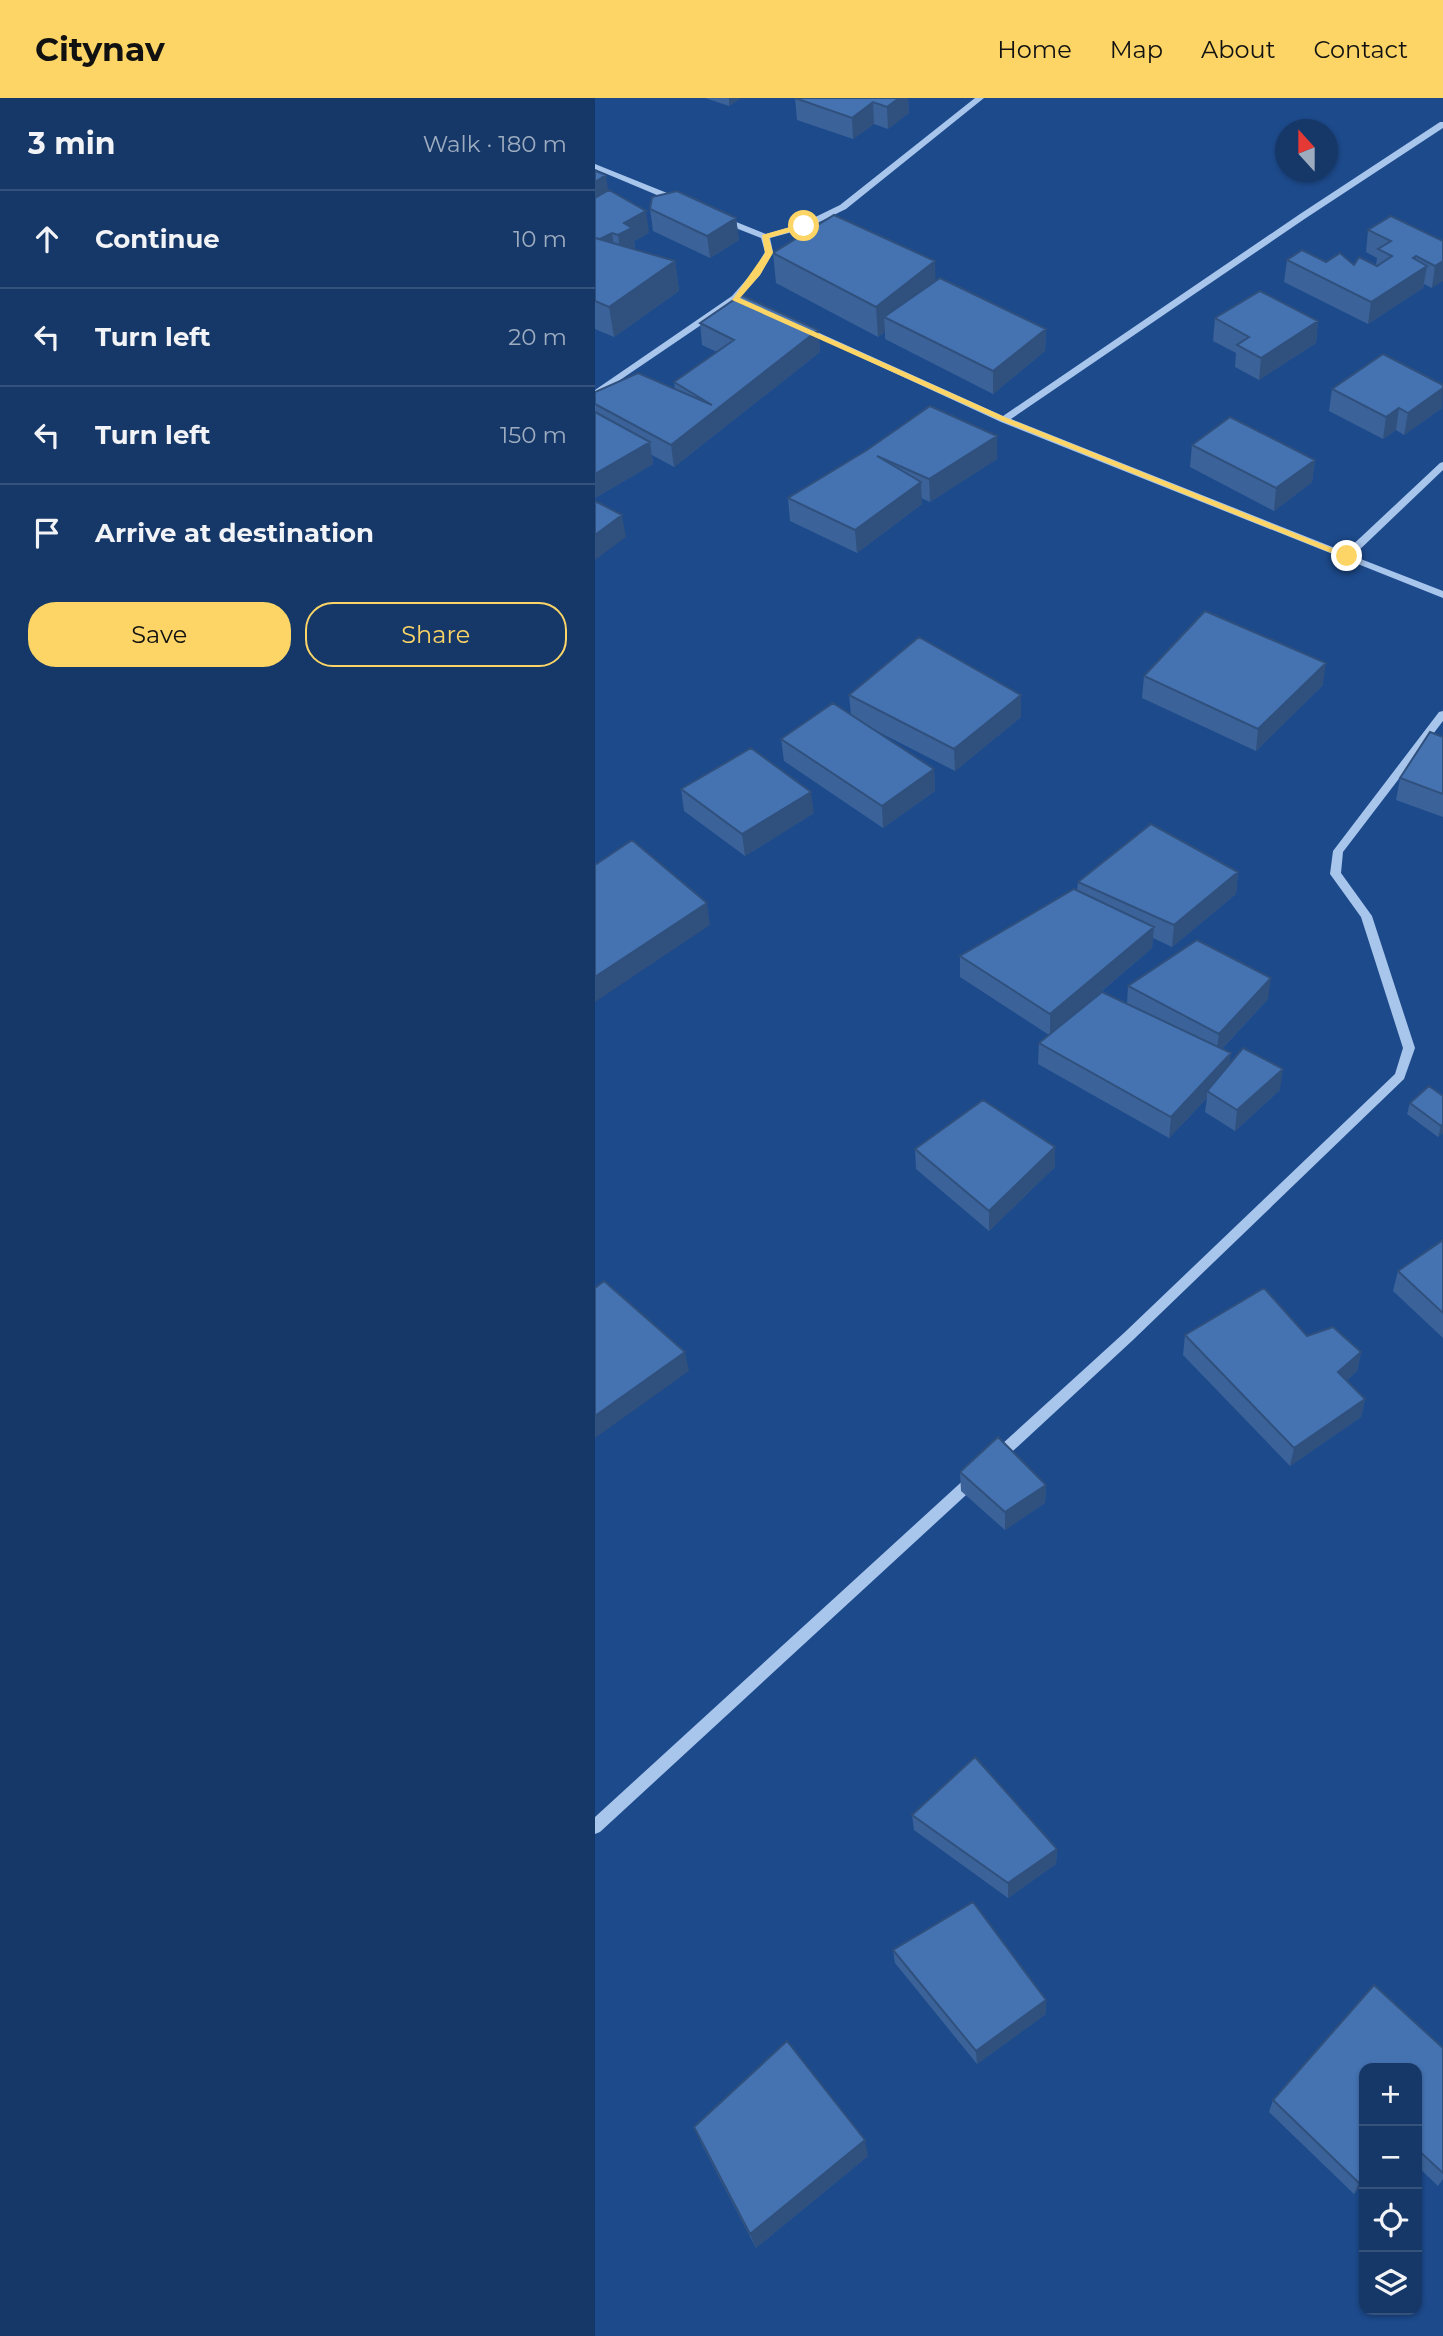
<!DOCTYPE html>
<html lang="en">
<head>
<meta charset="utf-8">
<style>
  :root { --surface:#163868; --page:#1f3f6e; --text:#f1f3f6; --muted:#9eacc0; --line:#35527c; --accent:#fcd566 }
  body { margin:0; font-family:Montserrat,sans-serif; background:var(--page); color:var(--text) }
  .controls { position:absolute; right:21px; bottom:21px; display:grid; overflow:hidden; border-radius:14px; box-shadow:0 2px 5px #0004 }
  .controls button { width:63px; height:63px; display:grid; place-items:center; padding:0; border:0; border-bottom:2px solid var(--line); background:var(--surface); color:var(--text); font:35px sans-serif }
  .compass { position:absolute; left:680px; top:21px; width:63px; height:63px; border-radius:50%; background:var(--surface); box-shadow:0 2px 5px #0004; rotate:339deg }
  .stop { position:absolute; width:21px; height:21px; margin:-16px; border:5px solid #fcd566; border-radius:50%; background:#fff }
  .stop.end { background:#fcd566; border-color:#fff; box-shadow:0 2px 7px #0008 }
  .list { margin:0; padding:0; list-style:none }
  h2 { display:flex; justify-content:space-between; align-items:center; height:91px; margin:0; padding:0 28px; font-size:30px }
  h2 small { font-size:23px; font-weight:400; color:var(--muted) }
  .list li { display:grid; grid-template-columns:46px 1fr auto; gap:21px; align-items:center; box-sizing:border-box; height:98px; padding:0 28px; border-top:2px solid var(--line) }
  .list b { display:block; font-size:26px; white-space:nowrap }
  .list em { font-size:23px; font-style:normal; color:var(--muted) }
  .actions { display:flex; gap:14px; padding:21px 28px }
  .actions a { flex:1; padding:16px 0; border:2px solid var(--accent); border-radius:28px; text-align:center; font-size:24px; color:var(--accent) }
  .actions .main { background:var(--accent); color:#111 }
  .icon { flex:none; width:38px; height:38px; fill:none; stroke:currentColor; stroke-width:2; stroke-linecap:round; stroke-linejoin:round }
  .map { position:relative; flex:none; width:848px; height:2238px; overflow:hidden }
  header { display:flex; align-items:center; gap:42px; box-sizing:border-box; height:98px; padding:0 35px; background:var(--accent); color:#111 }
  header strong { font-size:33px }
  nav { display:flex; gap:38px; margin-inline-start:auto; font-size:24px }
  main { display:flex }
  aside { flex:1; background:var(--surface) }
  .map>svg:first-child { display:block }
</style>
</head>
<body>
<header>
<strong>Citynav</strong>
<nav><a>Home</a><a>Map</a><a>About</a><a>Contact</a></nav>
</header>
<main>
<aside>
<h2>3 min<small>Walk · 180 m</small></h2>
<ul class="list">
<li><svg class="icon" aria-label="ahead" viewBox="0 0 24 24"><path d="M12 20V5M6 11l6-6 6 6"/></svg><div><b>Continue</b></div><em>10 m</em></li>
<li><svg class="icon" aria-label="left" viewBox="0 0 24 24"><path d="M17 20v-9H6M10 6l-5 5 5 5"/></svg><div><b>Turn left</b></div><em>20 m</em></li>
<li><svg class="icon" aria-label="left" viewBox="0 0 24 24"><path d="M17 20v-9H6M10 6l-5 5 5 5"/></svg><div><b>Turn left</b></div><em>150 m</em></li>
<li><svg class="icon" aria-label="arrive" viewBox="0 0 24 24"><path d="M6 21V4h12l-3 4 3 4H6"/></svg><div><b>Arrive at destination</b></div></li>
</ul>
<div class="actions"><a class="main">Save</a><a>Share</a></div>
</aside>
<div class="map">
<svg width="848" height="2238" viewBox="0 0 848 2238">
  <rect width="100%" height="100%" fill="#1d4a8b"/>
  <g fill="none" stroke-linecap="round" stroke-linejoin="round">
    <path fill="#a8c5ec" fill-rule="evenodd" d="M 380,0 L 389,0 L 251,111 L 212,130 L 175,140 L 178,154 L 165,177 L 145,199 L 157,205 L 157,209 L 151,209 L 140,204 L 0,299 L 0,292 L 137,198 L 158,174 L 170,154 L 166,140 L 123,123 L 123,119 L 129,119 L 171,136 L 206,126 L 245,107 Z
      M 845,24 L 848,24 L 848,30 L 711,120 L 416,321 L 750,454 L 845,365 L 848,364 L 848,372 L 758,458 L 848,493 L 848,500 L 406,324 L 204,231 L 211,229 L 408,318 L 705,116 Z
      M 0,66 L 87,101 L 88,103 L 81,105 L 0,71 Z
      M 848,613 L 848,623 L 748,754 L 746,775 L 777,818 L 820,950 L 809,981 L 538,1242 L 406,1364 L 401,1366 L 396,1364 L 394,1360 L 396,1356 L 530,1234 L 800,976 L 808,950 L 766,819 L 735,776 L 738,753 L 844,614 Z
      M 378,1376 L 383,1378 L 385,1382 L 383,1386 L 5,1734 L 0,1736 L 0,1719 L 373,1378 Z"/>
  </g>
  <path fill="#3b6399" d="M 110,0 L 146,0 L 134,8 Z
    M 200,0 L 313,0 L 314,15 L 293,31 L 279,26 L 258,41 L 202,22 Z
    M 0,73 L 13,93 L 54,135 L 39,143 L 40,151 L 80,163 L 84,193 L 19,239 L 0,231 Z
    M 55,111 L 141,120 L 144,142 L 115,160 L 58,133 Z
    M 773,132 L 848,143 L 837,190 L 829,186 L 828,190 L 773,226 L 689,184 L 692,162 L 731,164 L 759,167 L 781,167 L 782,160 L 771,154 Z
    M 178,155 L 341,183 L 451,231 L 450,253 L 398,296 L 290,241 L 290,234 L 283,239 L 181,185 Z
    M 620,220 L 723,223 L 721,245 L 664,282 L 640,269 L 641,255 L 618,243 Z
    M 105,225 L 223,232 L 225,254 L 79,369 L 57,357 L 58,366 L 0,400 L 0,294 L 80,291 L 79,284 L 122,254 L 107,247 Z
    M 737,291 L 847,310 L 809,337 L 801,332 L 788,341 L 734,313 Z
    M 402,338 L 402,361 L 335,404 L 326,400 L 327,406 L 262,455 L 195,423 L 193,400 L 272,352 Z
    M 597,347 L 720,362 L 717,384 L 679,413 L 595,369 Z
    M 549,578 L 728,587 L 661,653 L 547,600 Z
    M 254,597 L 426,597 L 426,619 L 360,673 L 272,628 L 339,671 L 340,693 L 288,730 L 189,663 L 186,641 L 256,617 Z
    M 848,639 L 848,719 L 801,702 L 805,680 Z
    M 86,691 L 219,715 L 150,758 L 89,713 Z
    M 643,774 L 641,796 L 577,849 L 558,840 L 557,850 L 479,917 L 532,906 L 533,888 L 673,901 L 627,951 L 635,965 L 685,992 L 640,1033 L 610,1014 L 612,1000 L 574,1040 L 443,966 L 444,945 L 454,937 L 365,879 L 365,858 L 482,793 L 483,784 Z
    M 848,998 L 848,1035 L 843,1039 L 812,1016 L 815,1005 Z
    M 320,1051 L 460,1069 L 394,1133 L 321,1071 Z
    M 848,1142 L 848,1240 L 798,1193 L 803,1173 Z
    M 590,1237 L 712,1238 L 766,1254 L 762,1273 L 752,1282 L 770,1301 L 766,1319 L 695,1368 L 588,1257 Z
    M 365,1374 L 451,1387 L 450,1405 L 410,1432 L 366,1393 Z
    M 317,1717 L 462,1751 L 461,1766 L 413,1800 L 319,1732 Z
    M 298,1852 L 451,1902 L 451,1916 L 382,1966 L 300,1865 Z
    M 779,1887 L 848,1950 L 848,2081 L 843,2088 L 822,2068 L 822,1970 L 769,1970 L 769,2084 L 759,2096 L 674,2014 L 678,2002 Z
    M 99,2029 L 273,2058 L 161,2150 L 106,2045 Z"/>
  <path fill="#30507d" d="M 134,0 L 146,0 L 134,8 Z
    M 304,0 L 313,0 L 314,15 L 293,31 L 292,9 Z
    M 278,4 L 279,26 L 258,41 L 257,20 Z
    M 11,77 L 14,99 L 0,108 L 0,84 Z
    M 51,113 L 54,135 L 39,143 L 40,152 L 26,159 L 23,137 L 29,125 Z
    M 141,120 L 144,142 L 115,160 L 112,138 Z
    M 17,135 L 20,157 L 0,144 Z
    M 821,158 L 818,177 L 832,168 L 828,190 L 773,226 L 776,204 Z
    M 80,163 L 84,193 L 19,239 L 14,209 Z
    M 340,163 L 341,193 L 289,219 L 290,234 L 283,239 L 281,209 Z
    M 848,163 L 848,183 L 837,190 L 840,168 Z
    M 723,223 L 721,245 L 664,282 L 666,260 Z
    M 451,231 L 450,253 L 398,296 L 398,273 Z
    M 223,232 L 225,254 L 79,369 L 76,347 Z
    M 848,290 L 847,310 L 809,337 L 813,315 Z
    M 804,310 L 801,332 L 788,341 L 791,319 Z
    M 402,338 L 402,361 L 335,404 L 334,381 Z
    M 55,344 L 58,366 L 0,400 L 0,376 Z
    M 720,362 L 717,384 L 679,413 L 681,390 Z
    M 326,384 L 327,406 L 262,455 L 260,432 Z
    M 27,417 L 31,439 L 0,462 L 0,437 Z
    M 731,565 L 728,587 L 661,653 L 663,631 Z
    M 426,597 L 426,619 L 360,673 L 359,651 Z
    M 339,671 L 340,693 L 288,730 L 287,708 Z
    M 216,694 L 219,715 L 150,758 L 147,736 Z
    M 643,774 L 641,796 L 577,849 L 579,827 Z
    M 112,805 L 115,827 L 0,904 L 0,879 Z
    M 559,829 L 557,850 L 455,937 L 455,916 Z
    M 676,880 L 673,901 L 621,957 L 624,936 Z
    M 636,955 L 634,976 L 612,993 L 612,1000 L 574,1040 L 576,1019 Z
    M 688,971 L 685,992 L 640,1033 L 642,1012 Z
    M 848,1026 L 848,1035 L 843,1039 L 846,1028 Z
    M 460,1049 L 460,1069 L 394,1133 L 394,1113 Z
    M 90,1254 L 94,1273 L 0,1340 L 0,1318 Z
    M 766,1254 L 762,1273 L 739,1293 L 743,1274 Z
    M 770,1301 L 766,1319 L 695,1368 L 699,1350 Z
    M 451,1387 L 450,1405 L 410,1432 L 410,1414 Z
    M 462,1751 L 461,1766 L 413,1800 L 413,1785 Z
    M 451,1902 L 451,1916 L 382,1966 L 381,1953 Z
    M 270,2042 L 273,2058 L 161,2150 L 155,2136 Z
    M 769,2080 L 769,2084 L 759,2096 L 764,2085 Z"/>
  <path fill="#4573b2" stroke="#30507d" stroke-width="2" d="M 200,0 L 304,0 L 292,9 L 278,4 L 257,20 Z
    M 0,73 L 11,77 L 0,84 Z
    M 14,92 L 51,113 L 29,125 L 37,130 L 23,137 L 17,135 L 5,141 L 0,140 L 0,100 Z
    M 82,93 L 141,120 L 112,138 L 55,111 L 57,99 Z
    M 239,117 L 340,163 L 281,209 L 178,155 Z
    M 796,118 L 848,143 L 848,163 L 840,168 L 821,158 L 818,160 L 832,168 L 776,204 L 692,162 L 707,152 L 731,164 L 745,155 L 759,167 L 764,159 L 782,168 L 797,158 L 783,151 L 796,143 L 773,132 Z
    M 0,140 L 80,163 L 14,209 L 0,203 Z
    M 345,180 L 451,231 L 398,273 L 289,219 Z
    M 665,193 L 723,223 L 666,260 L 642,247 L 654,239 L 620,220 Z
    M 146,197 L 223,232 L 76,347 L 0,306 L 0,294 L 43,275 L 117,307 L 79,284 L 139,242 L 105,225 Z
    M 788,256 L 848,287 L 848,290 L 813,315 L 804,310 L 791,319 L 737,291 Z
    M 335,308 L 402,338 L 334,381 L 282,358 L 326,384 L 260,432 L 193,400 L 272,352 Z
    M 0,314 L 55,344 L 0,376 Z
    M 635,319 L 720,362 L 681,390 L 597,347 Z
    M 0,403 L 27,417 L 0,437 Z
    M 610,513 L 731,565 L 663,631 L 549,578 Z
    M 324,539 L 426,597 L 359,651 L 254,597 Z
    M 238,605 L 339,671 L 287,708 L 186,641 Z
    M 835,634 L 848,639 L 848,696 L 805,680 Z
    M 156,650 L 216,694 L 147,736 L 86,691 Z
    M 556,726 L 643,774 L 579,827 L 483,784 Z
    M 37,742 L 112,805 L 0,879 L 0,767 Z
    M 479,791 L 559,829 L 455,916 L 365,858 Z
    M 602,842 L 676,880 L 624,936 L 533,888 Z
    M 507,894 L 636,955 L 576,1019 L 444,945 Z
    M 648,950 L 688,971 L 642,1012 L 612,993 Z
    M 834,988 L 848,998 L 848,1026 L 846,1028 L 815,1005 Z
    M 388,1002 L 460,1049 L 394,1113 L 320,1051 Z
    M 848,1142 L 848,1215 L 803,1173 Z
    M 9,1183 L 90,1254 L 0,1318 L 0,1190 Z
    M 669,1190 L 712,1238 L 738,1229 L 766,1254 L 743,1274 L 770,1301 L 699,1350 L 590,1237 Z
    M 403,1339 L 451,1387 L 410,1414 L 365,1374 Z
    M 380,1659 L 462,1751 L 413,1785 L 317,1717 Z
    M 378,1804 L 451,1902 L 381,1953 L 298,1852 Z
    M 779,1887 L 848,1950 L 848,2075 L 822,2051 L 822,1970 L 769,1970 L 769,2080 L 764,2085 L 678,2002 Z
    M 192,1943 L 270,2042 L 155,2136 L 99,2029 Z"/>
  <path fill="#fcd566" d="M 209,125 L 212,129 L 174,140 L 178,155 L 165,177 L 145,200 L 412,320 L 757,458 L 749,460 L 407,323 L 137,202 L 170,155 L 167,137 Z"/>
</svg>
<div class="controls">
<button>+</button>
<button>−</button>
<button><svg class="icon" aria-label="locate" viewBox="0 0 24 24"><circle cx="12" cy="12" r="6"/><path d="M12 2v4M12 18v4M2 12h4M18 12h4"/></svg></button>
<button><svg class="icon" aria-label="layers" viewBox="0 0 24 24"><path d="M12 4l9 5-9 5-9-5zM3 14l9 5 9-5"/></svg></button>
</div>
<svg class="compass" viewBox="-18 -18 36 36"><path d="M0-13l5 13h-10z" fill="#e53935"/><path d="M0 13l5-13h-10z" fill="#9eacc0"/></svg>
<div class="stop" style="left:209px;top:128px"></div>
<div class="stop end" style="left:752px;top:458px"></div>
</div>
</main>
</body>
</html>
